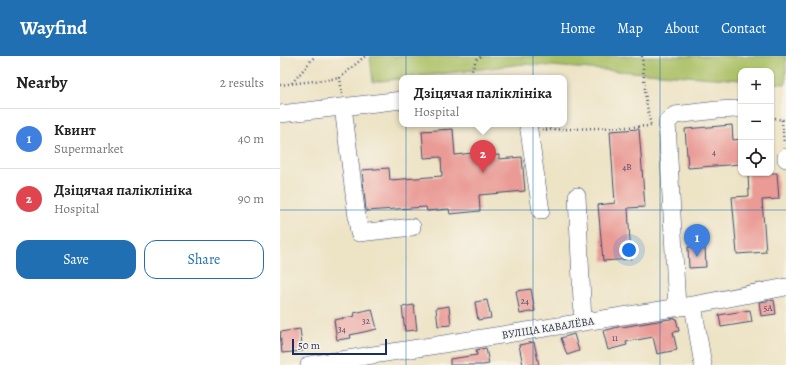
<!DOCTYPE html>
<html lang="en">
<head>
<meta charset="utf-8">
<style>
  :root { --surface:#fff; --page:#f6f6f6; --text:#222; --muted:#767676; --line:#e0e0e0; --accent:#1f6fb2 }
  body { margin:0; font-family:Alegreya,serif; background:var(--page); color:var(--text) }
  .controls { position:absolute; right:12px; top:12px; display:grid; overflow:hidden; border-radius:8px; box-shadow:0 1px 3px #0004 }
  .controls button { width:36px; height:36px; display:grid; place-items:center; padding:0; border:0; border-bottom:1px solid var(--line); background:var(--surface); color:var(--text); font:20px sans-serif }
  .scale { position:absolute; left:12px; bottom:10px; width:95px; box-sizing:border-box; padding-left:4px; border:2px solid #1b2f5e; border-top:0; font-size:11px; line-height:14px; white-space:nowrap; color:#1b2f5e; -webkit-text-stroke:3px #f7f3e8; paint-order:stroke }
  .you { position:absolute; left:349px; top:194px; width:14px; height:14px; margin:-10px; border:3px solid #fff; border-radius:50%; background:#1a73e8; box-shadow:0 0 0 6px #1a73e833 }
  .badge { display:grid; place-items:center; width:26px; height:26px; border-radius:50%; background:var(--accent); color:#fff; font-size:13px; font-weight:700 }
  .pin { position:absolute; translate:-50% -33px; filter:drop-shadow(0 1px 2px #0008) }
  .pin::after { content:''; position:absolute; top:21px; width:14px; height:12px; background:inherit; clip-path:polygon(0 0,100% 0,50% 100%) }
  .popup { position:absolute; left:119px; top:19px; width:168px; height:52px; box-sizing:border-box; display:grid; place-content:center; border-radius:8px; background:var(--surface); filter:drop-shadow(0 1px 3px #0005); font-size:13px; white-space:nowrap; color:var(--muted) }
  .popup b { font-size:15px; color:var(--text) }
  .popup::after { content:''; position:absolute; left:50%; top:100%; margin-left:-8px; border:8px solid transparent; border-top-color:var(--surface) }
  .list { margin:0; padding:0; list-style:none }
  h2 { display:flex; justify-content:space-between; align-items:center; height:52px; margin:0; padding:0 16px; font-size:17px }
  h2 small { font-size:13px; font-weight:400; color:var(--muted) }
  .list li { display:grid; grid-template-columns:26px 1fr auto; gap:12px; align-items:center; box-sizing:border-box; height:60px; padding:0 16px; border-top:1px solid var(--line) }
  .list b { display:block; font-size:15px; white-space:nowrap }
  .list p { margin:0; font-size:13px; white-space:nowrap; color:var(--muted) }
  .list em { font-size:13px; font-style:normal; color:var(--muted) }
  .actions { display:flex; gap:8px; padding:12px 16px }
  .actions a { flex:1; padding:9px 0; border:1px solid var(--accent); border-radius:12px; text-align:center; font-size:14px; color:var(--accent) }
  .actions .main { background:var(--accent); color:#fff }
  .icon { flex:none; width:22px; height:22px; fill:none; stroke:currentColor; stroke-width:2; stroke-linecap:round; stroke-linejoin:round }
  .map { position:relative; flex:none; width:506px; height:309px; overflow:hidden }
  header { display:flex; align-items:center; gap:24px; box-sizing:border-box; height:56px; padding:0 20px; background:var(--accent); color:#fff }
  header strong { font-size:19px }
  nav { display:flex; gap:22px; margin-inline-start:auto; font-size:14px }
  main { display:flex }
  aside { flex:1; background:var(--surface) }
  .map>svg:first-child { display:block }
</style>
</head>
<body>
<header>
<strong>Wayfind</strong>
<nav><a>Home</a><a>Map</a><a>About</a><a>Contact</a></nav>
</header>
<main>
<aside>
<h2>Nearby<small>2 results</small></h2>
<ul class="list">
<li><span class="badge" style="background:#3f7fe0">1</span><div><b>Квинт</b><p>Supermarket</p></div><em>40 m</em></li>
<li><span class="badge" style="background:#e0444e">2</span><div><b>Дзіцячая паліклініка</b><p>Hospital</p></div><em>90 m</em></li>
</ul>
<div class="actions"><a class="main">Save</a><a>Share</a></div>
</aside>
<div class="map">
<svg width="506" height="309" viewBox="0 0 506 309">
  <rect width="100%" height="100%" fill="#f7f3e8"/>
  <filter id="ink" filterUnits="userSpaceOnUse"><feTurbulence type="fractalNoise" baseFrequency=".025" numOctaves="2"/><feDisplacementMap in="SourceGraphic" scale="8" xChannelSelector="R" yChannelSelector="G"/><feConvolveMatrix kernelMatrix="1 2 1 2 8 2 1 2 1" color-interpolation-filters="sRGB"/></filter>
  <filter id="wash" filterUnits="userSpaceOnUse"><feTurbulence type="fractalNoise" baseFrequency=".012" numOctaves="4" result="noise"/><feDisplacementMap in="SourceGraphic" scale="16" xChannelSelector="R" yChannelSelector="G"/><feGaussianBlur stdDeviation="0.9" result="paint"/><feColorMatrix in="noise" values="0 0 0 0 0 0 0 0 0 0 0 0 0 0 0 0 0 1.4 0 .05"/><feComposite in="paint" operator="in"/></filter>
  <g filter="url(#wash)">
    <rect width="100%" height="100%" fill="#ede3c5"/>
    <path fill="#aac065" stroke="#627862" d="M 90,0 L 506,0 L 506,28 L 491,27 L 491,15 L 461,15 L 461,24 L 243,8 L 93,26 Z"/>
    <g id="blocks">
      <path fill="#ea9b96" d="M 452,69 L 453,84 L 461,83 L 461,108 L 408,112 L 405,73 Z
        M 173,73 L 175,99 L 193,97 L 194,101 L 219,99 L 219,103 L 242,101 L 245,135 L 199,139 L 200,155 L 170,158 L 169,153 L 147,155 L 146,151 L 86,155 L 82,114 L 109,112 L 110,124 L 162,120 L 161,101 L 144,102 L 142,75 Z
        M 359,73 L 365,151 L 348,152 L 351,203 L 323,205 L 318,149 L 335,147 L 330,75 Z
        M 468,117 L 497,117 L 499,143 L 482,144 L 486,196 L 457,198 L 452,141 L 469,140 Z
        M 425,190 L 426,211 L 409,212 L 408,191 Z
        M 251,233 L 255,255 L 240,258 L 236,235 Z
        M 207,244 L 211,262 L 198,264 L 195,246 Z
        M 494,244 L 496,258 L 481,260 L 479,246 Z
        M 134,249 L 137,274 L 125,275 L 122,251 Z
        M 169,250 L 171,269 L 158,270 L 156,252 Z
        M 92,253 L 97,273 L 70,279 L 71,282 L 57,284 L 54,264 L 75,260 L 74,257 Z
        M 470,254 L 472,266 L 441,271 L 439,259 Z
        M 396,262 L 399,275 L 393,276 L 397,294 L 377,298 L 373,281 L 346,286 L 347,289 L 328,294 L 323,275 L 342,270 L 342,271 Z
        M 20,273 L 23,295 L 2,297 L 0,276 Z
        M 294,278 L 299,295 L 287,299 L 281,282 Z
        M 254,286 L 259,309 L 243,309 L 239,289 Z
        M 206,292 L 209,308 L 203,309 L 170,309 L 170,303 L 197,299 L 196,294 Z"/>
    </g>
  </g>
  <g filter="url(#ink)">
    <use href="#blocks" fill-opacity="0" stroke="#3a4a6d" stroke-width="1"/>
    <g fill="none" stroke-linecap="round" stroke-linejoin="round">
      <g stroke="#3a4a6d" stroke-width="18">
        <path id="minor" d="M 63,51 L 79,177 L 132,171
          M 0,58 L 122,44
          M 248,68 L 261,155
          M 506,101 L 506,103
          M 297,140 L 303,266
          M 413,249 L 423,309
          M 397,252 L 387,66 L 395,59 L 437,54 L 456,53
          M 29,309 L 413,249 L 506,231"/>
      </g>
      <path stroke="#3a4a6d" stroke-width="2.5" stroke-dasharray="1 3" stroke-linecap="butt" d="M 362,0 L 366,45 L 371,70
        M 189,22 L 196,4 L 201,0
        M 12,27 L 35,0
        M 0,29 L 60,22
        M 62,38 L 60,22 L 85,0
        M 491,61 L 502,64 L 506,63
        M 502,64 L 504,87
        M 262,74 L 373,70"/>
      <use href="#minor" stroke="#fff" stroke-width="17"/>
    </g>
  </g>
  <path fill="none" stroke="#1f6fb2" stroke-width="1" stroke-opacity="0.55" d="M 126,0 L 126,309M 253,0 L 253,309M 380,0 L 380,309M 0,154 L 506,154"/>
  <g text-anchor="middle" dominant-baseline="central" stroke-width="3" stroke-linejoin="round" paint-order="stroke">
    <g font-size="9" fill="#4f4a6c">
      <text x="434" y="96">4</text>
      <text x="347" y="111">4В</text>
      <text x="245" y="245">24</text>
      <text x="488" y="252">5А</text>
      <text x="86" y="265">32</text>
      <text x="62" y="273">34</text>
      <text x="335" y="282">11</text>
    </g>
    <g font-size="11" fill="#1b2f5e" stroke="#f7f3e8">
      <text transform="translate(268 272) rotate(-9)">ВУЛІЦА КАВАЛЁВА</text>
    </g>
  </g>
</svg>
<div class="controls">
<button>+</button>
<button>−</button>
<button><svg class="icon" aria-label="locate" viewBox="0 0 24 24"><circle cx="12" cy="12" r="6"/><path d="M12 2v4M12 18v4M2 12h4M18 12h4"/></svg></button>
</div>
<div class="scale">50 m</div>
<div class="you"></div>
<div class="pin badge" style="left:417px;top:201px;background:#3f7fe0">1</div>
<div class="pin badge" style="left:203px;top:117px;background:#e0444e">2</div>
<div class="popup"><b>Дзіцячая паліклініка</b>Hospital</div>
</div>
</main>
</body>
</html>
